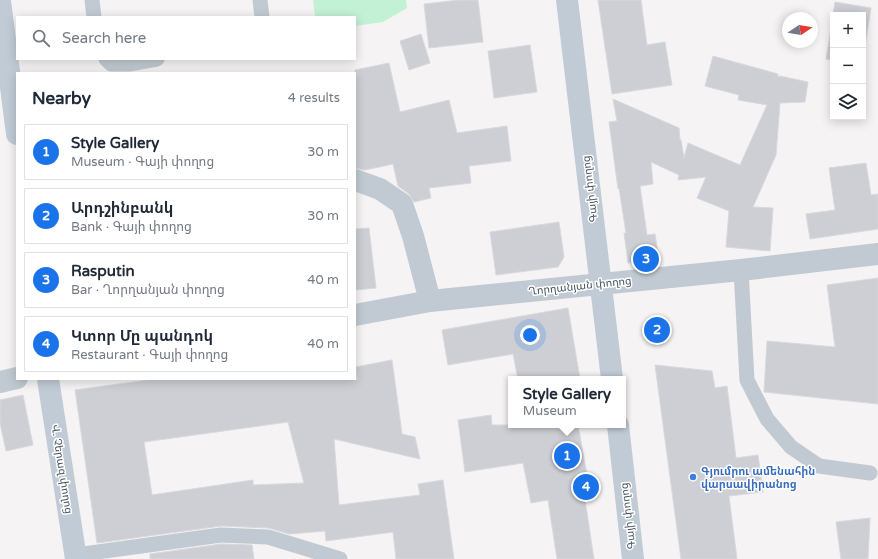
<!DOCTYPE html>
<html lang="en">
<head>
<meta charset="utf-8">
<style>
  :root { --surface:#fff; --page:#f6f6f7; --text:#1f2937; --muted:#747a83; --line:#e0e1e3; --accent:#1a73e8 }
  body { margin:0; font-family:"Varela Round","Noto Sans Armenian",sans-serif; background:var(--page); color:var(--text) }
  .controls { position:absolute; right:12px; top:12px; display:grid; overflow:hidden; border-radius:0px; box-shadow:0 2px 10px #0003 }
  .controls button { width:36px; height:36px; display:grid; place-items:center; padding:0; border:0; border-bottom:1px solid var(--line); background:var(--surface); color:var(--text); font:20px sans-serif }
  .compass { position:absolute; left:782px; top:12px; width:36px; height:36px; border-radius:50%; background:var(--surface); box-shadow:0 2px 10px #0003; rotate:78deg }
  .you { position:absolute; left:530px; top:335px; width:14px; height:14px; margin:-10px; border:3px solid #fff; border-radius:50%; background:#1a73e8; box-shadow:0 0 0 6px #1a73e833 }
  .badge { display:grid; place-items:center; width:26px; height:26px; border-radius:50%; background:var(--accent); color:#fff; font-size:13px; font-weight:700 }
  .pin { position:absolute; translate:-50% -50%; border:2px solid #fff; box-shadow:0 1px 4px #0006 }
  .popup { position:absolute; left:508px; top:376px; width:118px; height:52px; box-sizing:border-box; display:grid; place-content:center; border-radius:0px; background:var(--surface); filter:drop-shadow(0 1px 3px #0005); font-size:13px; white-space:nowrap; color:var(--muted) }
  .popup b { font-size:15px; color:var(--text) }
  .popup::after { content:''; position:absolute; left:50%; top:100%; margin-left:-8px; border:8px solid transparent; border-top-color:var(--surface) }
  .list { margin:0; padding:0; list-style:none }
  h2 { display:flex; justify-content:space-between; align-items:center; height:52px; margin:0; padding:0 16px; font-size:17px }
  h2 small { font-size:13px; font-weight:400; color:var(--muted) }
  .list li { display:grid; grid-template-columns:26px 1fr auto; gap:12px; align-items:center; box-sizing:border-box; height:56px; margin:0 8px 8px; padding:0 8px; border:1px solid var(--line); border-radius:0px }
  .list b { display:block; font-size:15px; white-space:nowrap }
  .list p { margin:0; font-size:13px; white-space:nowrap; color:var(--muted) }
  .list em { font-size:13px; font-style:normal; color:var(--muted) }
  .icon { flex:none; width:22px; height:22px; fill:none; stroke:currentColor; stroke-width:2; stroke-linecap:round; stroke-linejoin:round }
  .map { position:relative; flex:none; width:878px; height:559px; overflow:hidden }
  .search { position:absolute; background:var(--surface); box-shadow:0 2px 10px #0003; left:16px; top:16px; width:340px; height:44px; display:flex; align-items:center; gap:10px; box-sizing:border-box; padding:0 14px; border-radius:0px; color:var(--muted); font-size:15px }
  .panel { position:absolute; background:var(--surface); box-shadow:0 2px 10px #0003; left:16px; top:72px; width:340px; height:308px; border-radius:0px }
  .map>svg:first-child { display:block }
</style>
</head>
<body>
<div class="map">
<svg width="878" height="559" viewBox="0 0 878 559">
  <rect width="100%" height="100%" fill="#f5f3f3"/>
  <path fill="#c3f1d5" d="M 313,0 L 406,0 L 407,8 L 383,22 L 355,26 L 355,17 L 315,17 Z"/>
  <path fill="#cdcfd5" stroke="#d7d9de" fill-rule="evenodd" d="M 459,0 L 478,0 L 483,42 L 429,48 L 424,4 Z
    M 598,0 L 641,0 L 647,45 L 665,42 L 672,85 L 612,94 Z
    M 835,2 L 871,8 L 863,59 L 863,15 L 833,15 Z
    M 833,17 L 833,60 L 826,59 Z
    M 421,34 L 430,63 L 409,70 L 400,41 Z
    M 530,45 L 537,92 L 494,98 L 488,51 Z
    M 713,56 L 778,74 L 778,77 L 780,76 L 808,82 L 805,102 L 780,103 L 776,155 L 753,207 L 773,208 L 770,251 L 726,247 L 729,211 L 697,198 L 706,177 L 678,180 L 679,175 L 651,162 L 653,184 L 640,186 L 647,235 L 655,234 L 659,259 L 628,263 L 624,233 L 626,233 L 619,188 L 618,189 L 609,122 L 617,121 L 613,99 L 679,128 L 680,140 L 681,140 L 684,158 L 688,143 L 740,165 L 767,105 L 738,100 L 739,95 L 705,86 Z
    M 389,63 L 400,112 L 449,100 L 457,133 L 507,126 L 511,161 L 469,166 L 471,183 L 429,188 L 431,198 L 414,202 L 409,194 L 398,186 L 393,164 L 365,170 L 355,168 L 355,70 Z
    M 866,163 L 871,195 L 878,194 L 878,229 L 810,239 L 806,214 L 835,210 L 829,168 Z
    M 559,222 L 564,257 L 558,267 L 496,275 L 490,232 Z
    M 369,228 L 376,288 L 355,290 L 355,229 Z
    M 878,278 L 878,404 L 764,392 L 767,341 L 835,347 L 827,285 Z
    M 568,308 L 580,379 L 518,379 L 513,354 L 448,365 L 442,330 Z
    M 392,360 L 402,434 L 415,437 L 420,459 L 334,439 L 339,505 L 420,495 L 418,484 L 443,480 L 454,559 L 396,559 L 393,532 L 326,541 L 325,531 L 289,534 L 269,528 L 221,526 L 97,543 L 75,390 L 155,379 L 357,379 L 356,367 ZM 288,422 L 304,483 L 253,485 L 253,480 L 152,495 L 144,442 Z
    M 655,365 L 712,371 L 715,388 L 727,386 L 736,458 L 758,455 L 763,492 L 729,496 L 737,559 L 681,559 Z
    M 23,395 L 33,445 L 6,451 L 0,423 L 0,400 Z
    M 491,415 L 492,425 L 578,425 L 590,492 L 584,493 L 594,559 L 557,559 L 548,500 L 531,503 L 523,463 L 465,472 L 458,420 Z
    M 870,518 L 868,559 L 841,559 L 836,522 Z
    M 221,544 L 252,545 L 254,559 L 150,559 L 150,554 Z"/>
  <g fill="none" stroke-linecap="round" stroke-linejoin="round">
    <path stroke="#c1cad2" stroke-width="15" d="M 92,0 L 94,17
      M 260,0 L 262,17
      M 106,59 L 111,64 L 129,64 L 157,59
      M 741,270 L 747,380 L 767,419 L 791,447 L 819,466 L 870,473
      M 76,555 L 221,535 L 268,537 L 340,559"/>
    <path stroke="#c1cad2" stroke-width="22" d="M 355,180 L 380,189 L 402,204 L 413,236 L 430,301
      M 355,315 L 430,301 L 741,270 L 878,254
      M 0,382 L 17,378"/>
    <path stroke="#c1cbd6" stroke-width="22" d="M 567,0 L 612,379
      M 0,1 L 17,134
      M 48,379 L 76,559
      M 618,425 L 633,559"/>
  </g>
  <circle fill="#3f7fe0" stroke="#fff" stroke-width="1.5" cx="693" cy="477" r="4"/>
  <g text-anchor="middle" dominant-baseline="central" stroke-width="3" stroke-linejoin="round" paint-order="stroke">
    <g font-size="11" fill="#4a5661" stroke="#fff">
      <text transform="translate(590 189) rotate(-97)">Գայի փողոց</text>
      <text transform="translate(580 286) rotate(-6)">Ղորղանյան փողոց</text>
      <text transform="translate(62 469) rotate(81)">Վ. Չերազ փողոց</text>
      <text transform="translate(628 516) rotate(-97)">Գայի փողոց</text>
    </g>
    <g font-size="11" font-weight="bold" fill="#366cbe" stroke="#fff" text-anchor="start">
      <text x="701" y="471">Գյումրու ամենահին<tspan x="701" dy="13">վարսավիրանոց</tspan></text>
    </g>
  </g>
</svg>
<div class="controls">
<button>+</button>
<button>−</button>
<button><svg class="icon" aria-label="layers" viewBox="0 0 24 24"><path d="M12 4l9 5-9 5-9-5zM3 14l9 5 9-5"/></svg></button>
</div>
<svg class="compass" viewBox="-18 -18 36 36"><path d="M0-13l5 13h-10z" fill="#e53935"/><path d="M0 13l5-13h-10z" fill="#747a83"/></svg>
<div class="you"></div>
<div class="pin badge" style="left:567px;top:456px">1</div>
<div class="popup"><b>Style Gallery</b>Museum</div>
<div class="pin badge" style="left:657px;top:330px">2</div>
<div class="pin badge" style="left:646px;top:259px">3</div>
<div class="pin badge" style="left:586px;top:487px">4</div>
<div class="search"><svg class="icon" aria-label="search" viewBox="0 0 24 24"><circle cx="10" cy="10" r="6"/><path d="M15 15l6 6"/></svg>Search here</div>
<section class="panel">
<h2>Nearby<small>4 results</small></h2>
<ul class="list">
<li><span class="badge">1</span><div><b>Style Gallery</b><p>Museum · Գայի փողոց</p></div><em>30 m</em></li>
<li><span class="badge">2</span><div><b>Արդշինբանկ</b><p>Bank · Գայի փողոց</p></div><em>30 m</em></li>
<li><span class="badge">3</span><div><b>Rasputin</b><p>Bar · Ղորղանյան փողոց</p></div><em>40 m</em></li>
<li><span class="badge">4</span><div><b>Կտոր Մը պանդոկ</b><p>Restaurant · Գայի փողոց</p></div><em>40 m</em></li>
</ul>
</section>
</div>
</body>
</html>
